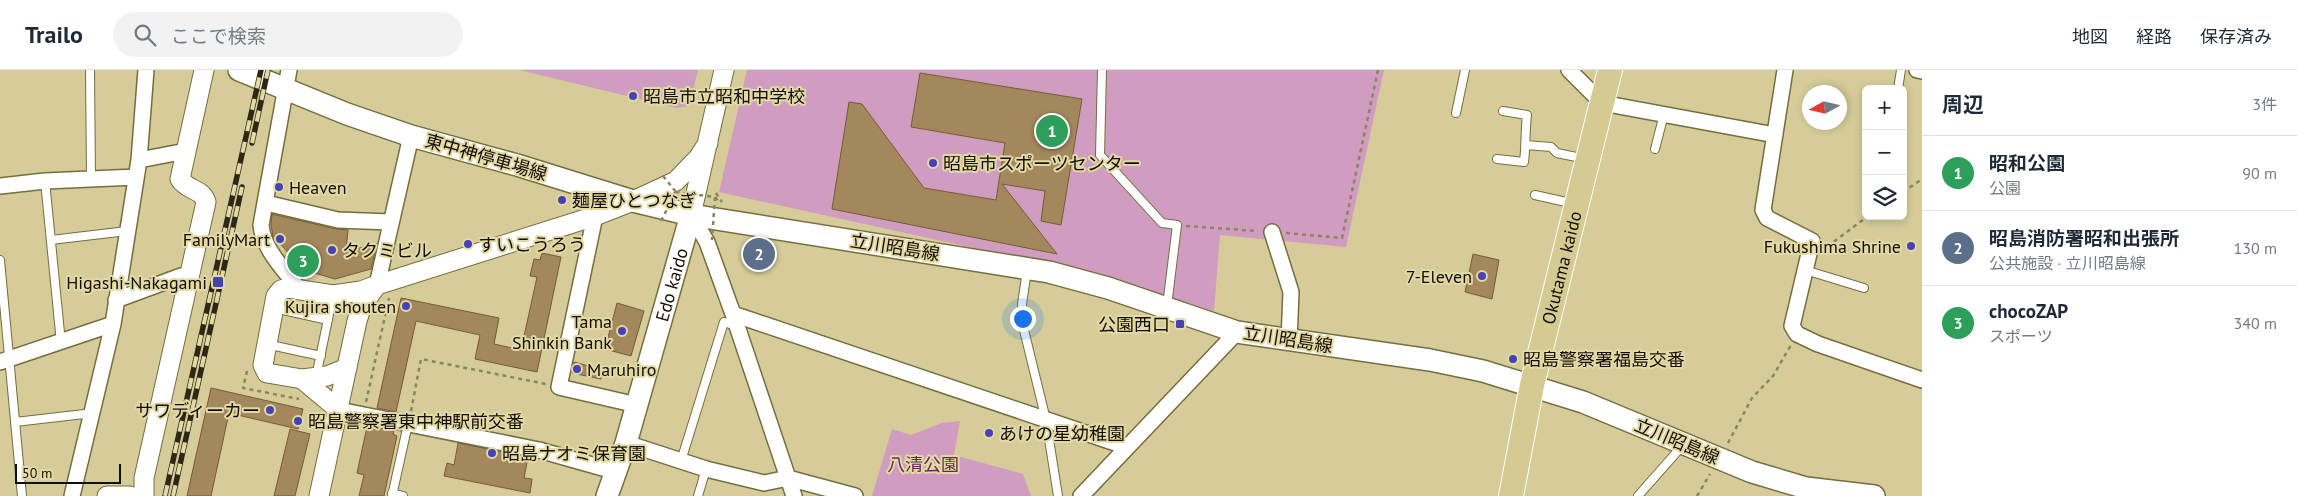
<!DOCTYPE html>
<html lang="ja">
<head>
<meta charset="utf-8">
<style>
  :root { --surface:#fff; --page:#f2f2f3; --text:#1f2937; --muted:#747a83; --line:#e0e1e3; --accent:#4541b7 }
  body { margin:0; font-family:"PT Sans","Noto Sans JP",sans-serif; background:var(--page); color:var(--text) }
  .controls { position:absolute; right:15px; top:15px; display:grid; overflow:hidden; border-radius:8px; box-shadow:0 2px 8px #0003 }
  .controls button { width:45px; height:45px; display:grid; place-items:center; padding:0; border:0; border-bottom:1px solid var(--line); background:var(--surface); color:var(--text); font:25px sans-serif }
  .compass { position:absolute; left:1802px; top:15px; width:45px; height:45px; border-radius:50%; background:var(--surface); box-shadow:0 2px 8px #0003; rotate:262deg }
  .scale { position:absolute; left:15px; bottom:12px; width:106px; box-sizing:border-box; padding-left:5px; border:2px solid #120e00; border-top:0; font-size:14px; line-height:18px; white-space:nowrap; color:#120e00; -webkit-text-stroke:4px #e3d9a5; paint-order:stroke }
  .you { position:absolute; left:1022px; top:248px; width:18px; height:18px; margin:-12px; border:4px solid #fff; border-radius:50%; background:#1a73e8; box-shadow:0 0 0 8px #1a73e833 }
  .badge { display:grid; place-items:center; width:32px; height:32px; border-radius:50%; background:var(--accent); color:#fff; font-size:16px; font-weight:700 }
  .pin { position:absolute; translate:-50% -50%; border:2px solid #fff; box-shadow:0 1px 5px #0006 }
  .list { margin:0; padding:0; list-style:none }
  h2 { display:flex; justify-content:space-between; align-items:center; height:65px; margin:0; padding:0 20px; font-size:21px }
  h2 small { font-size:16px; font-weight:400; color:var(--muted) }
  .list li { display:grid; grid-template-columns:32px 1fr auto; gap:15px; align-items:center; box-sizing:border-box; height:75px; padding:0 20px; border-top:1px solid var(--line) }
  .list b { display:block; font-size:19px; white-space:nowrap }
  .list p { margin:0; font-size:16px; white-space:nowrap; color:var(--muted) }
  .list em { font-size:16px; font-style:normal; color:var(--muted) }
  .icon { flex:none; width:28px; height:28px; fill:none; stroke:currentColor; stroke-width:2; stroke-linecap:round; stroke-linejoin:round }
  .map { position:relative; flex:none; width:1922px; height:426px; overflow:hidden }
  header { display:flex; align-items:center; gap:30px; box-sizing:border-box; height:70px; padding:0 25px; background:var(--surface); border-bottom:1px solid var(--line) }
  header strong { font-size:24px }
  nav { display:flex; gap:28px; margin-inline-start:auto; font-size:18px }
  .search { width:350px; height:45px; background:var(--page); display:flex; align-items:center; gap:12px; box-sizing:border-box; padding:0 18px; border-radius:28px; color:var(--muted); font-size:19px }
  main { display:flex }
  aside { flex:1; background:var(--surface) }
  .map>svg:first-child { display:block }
</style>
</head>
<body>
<header>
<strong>Trailo</strong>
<div class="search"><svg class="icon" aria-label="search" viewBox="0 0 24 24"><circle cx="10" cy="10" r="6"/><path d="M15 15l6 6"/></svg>ここで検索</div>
<nav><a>地図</a><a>経路</a><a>保存済み</a></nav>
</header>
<main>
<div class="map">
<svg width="1922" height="426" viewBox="0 0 1922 426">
  <rect width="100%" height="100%" fill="#d6cc99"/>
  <path fill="#d09dc0" d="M 519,0 L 698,0 L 689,36 L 677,38 Z
    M 747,0 L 1384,0 L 1346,177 L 1220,165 L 1214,241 L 1110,208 L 719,122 Z
    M 960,351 L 954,385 L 1023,404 L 1031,426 L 872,426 L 892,359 L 911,365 L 942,353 Z"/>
  <path fill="#a4885d" stroke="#755b31" d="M 920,3 L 1082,29 L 1061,155 L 1041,151 L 1045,121 L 1002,114 L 1057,184 L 832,139 L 849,32 L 862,34 L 924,118 L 996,130 L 1005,73 L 911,57 Z
    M 272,144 L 336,159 L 348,160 L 346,181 L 377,174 L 371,199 L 335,209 L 304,200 L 273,166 L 271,155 Z
    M 542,183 L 561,187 L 537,302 L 475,289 L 480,265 L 416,251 L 396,342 L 377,338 L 401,228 L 499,248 L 494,274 L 521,280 L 537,207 L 530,206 L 534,189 L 540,190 Z
    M 1473,184 L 1499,190 L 1492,229 L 1465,222 Z
    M 617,233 L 644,241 L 631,286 L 605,279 Z
    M 574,292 L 603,300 L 601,309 L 572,303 Z
    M 211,318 L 303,339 L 298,359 L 229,343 L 211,426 L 187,426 Z
    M 373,356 L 394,361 L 393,364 L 397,366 L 384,426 L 359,426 L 364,405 L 357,403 L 367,357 Z
    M 290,359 L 310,364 L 295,426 L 274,426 Z
    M 458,373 L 528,387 L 524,408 L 532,409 L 530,423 L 444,406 L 447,393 L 454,395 Z"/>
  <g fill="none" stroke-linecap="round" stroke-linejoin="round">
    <g stroke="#766d3d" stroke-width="10">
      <path id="service" d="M 90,0 L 91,108
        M 1102,0 L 1100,85 L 1162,153 L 1177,155 L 1167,236
        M 1898,19 L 1901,0
        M 1456,43 L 1465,0
        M 1526,75 L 1551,77 L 1557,83 L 1586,89
        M 1655,79 L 1664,44
        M 1497,89 L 1524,92 C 1526,76 1525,61 1527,45 L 1503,41
        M 45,111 L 61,273
        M 1535,125 L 1575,134
        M 51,170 L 127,161
        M 0,190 L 22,426
        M 1027,200 L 1022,234 L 1024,260 L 1046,350 L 1058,426
        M 1805,200 L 1864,218
        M 274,238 L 328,250
        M 266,274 L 321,286
        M 316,307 L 333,225
        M 15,352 L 93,343
        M 681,391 L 724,252 L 736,256
        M 392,423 L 403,426
        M 392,426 L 408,354
        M 698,426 L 706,399
        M 1638,426 L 1683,375"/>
    </g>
    <g stroke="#766d3d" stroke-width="18">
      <path id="minor" d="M 289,0 L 261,155 C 263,179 284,199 298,218
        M 1569,0 L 1602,33 L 1775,65
        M 1785,0 L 1763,140 L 1767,148 L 1812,171 L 1792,256 L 1797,264 L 1818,274 L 1922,310
        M 1917,0 L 1922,1
        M 139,90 L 186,81
        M 0,116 L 45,111 L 136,107
        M 266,133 L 338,150 L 390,152
        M 691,145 L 707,172 L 733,244 L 794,426
        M 595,146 L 559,317 L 637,335
        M 1272,162 L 1291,222 L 1289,271
        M 377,215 L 411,66
        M 116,230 L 181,206 L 189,206
        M 733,244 L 1127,377
        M 0,292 L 113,254
        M 339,340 L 539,380 L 617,402
        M 626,373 L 706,399 L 764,413 L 788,408 L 855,426
        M 72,426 L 113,254 L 139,90 L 146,0
        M 1081,426 L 1237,262"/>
    </g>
    <g stroke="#766d3d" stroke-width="21">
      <path id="tertiary" d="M 691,145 L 724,0
        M 302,309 L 327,306 L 347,298
        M 339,340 L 302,309 L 267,303 L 263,295 L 276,226 L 281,220 L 288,218 L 333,225 L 361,221 L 377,215
        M 107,426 L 130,426
        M 144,426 L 144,408 L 206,132 C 202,118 187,121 180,109 L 204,0
        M 319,426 L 357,251 L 362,235 L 377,215 L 595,146 L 633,131 L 676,111 L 699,87 L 708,73"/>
    </g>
    <g stroke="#766d3d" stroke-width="24">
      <g id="secondary">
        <path d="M 239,0 L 347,44 L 411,66 L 517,95 L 633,131 L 691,145 L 1049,202 L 1108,218 L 1237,262 L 1430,290 L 1483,301 L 1583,332 L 1752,402 L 1806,418 L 1874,426"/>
        <path id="s1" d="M 607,426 L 626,373 L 691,145"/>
      </g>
    </g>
    <g stroke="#fff" stroke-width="26">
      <g id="primary">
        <path id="s2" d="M 1511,426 L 1532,315 L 1610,0"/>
      </g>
    </g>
    <path stroke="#8c845f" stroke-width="2.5" stroke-dasharray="4 4" stroke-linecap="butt" d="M 1903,122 L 1922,109
      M 716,123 L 722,132
      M 715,127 L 719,132
      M 1186,156 L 1258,161
      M 1286,163 L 1342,168 L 1378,0
      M 1825,184 L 1828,176 L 1868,146
      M 247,301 L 243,318 L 299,329
      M 366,332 L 389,228
      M 411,341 L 421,289 L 546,314
      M 1728,373 L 1752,328 L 1773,306 L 1791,275
      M 1697,426 L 1710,404"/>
    <use href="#service" stroke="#fff" stroke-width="8"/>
    <use href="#minor" stroke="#fff" stroke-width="15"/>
    <use href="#tertiary" stroke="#fff" stroke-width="19"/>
    <use href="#secondary" stroke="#fff" stroke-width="21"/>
    <use href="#primary" stroke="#d5ca92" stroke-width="24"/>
    <g stroke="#2d2815" stroke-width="5.5">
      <path id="rail" d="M 252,73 L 268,0
        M 165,426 L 261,0
        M 173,426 L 242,117"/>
    </g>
    <use href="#rail" stroke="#e3d9a5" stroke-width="4" stroke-dasharray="11" stroke-linecap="butt"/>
    <path stroke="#8c845f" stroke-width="2.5" stroke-dasharray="4 4" stroke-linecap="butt" d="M 663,106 L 676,122
      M 661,151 L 676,122 L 715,127 L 712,170"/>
  </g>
  <g fill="#4541b7" stroke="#e3d9a5" stroke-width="2">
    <circle cx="633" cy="26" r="5"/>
    <circle cx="933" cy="93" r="5"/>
    <circle cx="279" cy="117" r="5"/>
    <circle cx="562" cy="130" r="5"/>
    <circle cx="280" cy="169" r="5"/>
    <circle cx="468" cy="174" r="5"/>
    <circle cx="1911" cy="176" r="5"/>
    <circle cx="332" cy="180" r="5"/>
    <circle cx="1482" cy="206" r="5"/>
    <rect x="212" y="206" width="12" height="12" rx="2.5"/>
    <circle cx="406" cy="236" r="5"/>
    <rect x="1175" y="249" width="10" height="10" rx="2.5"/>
    <circle cx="622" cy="261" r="5"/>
    <circle cx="1513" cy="289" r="5"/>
    <circle cx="577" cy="299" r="5"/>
    <circle cx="270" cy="340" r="5"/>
    <circle cx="298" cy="351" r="5"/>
    <circle cx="989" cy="363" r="5"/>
    <circle cx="492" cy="383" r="5"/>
  </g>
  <g text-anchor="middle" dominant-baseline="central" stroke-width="4" stroke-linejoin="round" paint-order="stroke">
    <g font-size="18" fill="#120e00" stroke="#e3d9a5" text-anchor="start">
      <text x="643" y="26">昭島市立昭和中学校</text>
      <text x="943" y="93">昭島市スポーツセンター</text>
      <text x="289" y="117">Heaven</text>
      <text x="572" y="130">麺屋ひとつなぎ</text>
      <text x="270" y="169" text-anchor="end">FamilyMart</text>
      <text x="478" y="174">すいこうろう</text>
      <text x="1901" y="176" text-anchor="end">Fukushima Shrine</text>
      <text x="342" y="180">タクミビル</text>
      <text x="1472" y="206" text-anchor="end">7-Eleven</text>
      <text x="207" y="212" text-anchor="end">Higashi-Nakagami</text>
      <text x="396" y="236" text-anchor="end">Kujira shouten</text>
      <text x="612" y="251" text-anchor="end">Tama<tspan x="612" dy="21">Shinkin Bank</tspan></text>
      <text x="1170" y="254" text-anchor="end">公園西口</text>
      <text x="1523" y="289">昭島警察署福島交番</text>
      <text x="587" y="299">Maruhiro</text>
      <text x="260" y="340" text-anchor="end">サワディーカー</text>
      <text x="308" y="351">昭島警察署東中神駅前交番</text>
      <text x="999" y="363">あけの星幼稚園</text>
      <text x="502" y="383">昭島ナオミ保育園</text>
    </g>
    <g font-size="18" fill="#120e00" stroke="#e3d9a5">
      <text transform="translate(486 87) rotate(16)">東中神停車場線</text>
      <text transform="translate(895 177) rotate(9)">立川昭島線</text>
      <text stroke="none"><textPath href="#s2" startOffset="234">Okutama kaido</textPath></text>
      <text stroke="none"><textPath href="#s1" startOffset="221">Edo kaido</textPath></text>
      <text transform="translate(1288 269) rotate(9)">立川昭島線</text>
      <text transform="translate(1677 371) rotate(23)">立川昭島線</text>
    </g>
    <g font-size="18" fill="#682859" stroke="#e3d9a5">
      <text x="923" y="394">八清公園</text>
    </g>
  </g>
</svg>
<div class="controls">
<button>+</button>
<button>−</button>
<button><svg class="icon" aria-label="layers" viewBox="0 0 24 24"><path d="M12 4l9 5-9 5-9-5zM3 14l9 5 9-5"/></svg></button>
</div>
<svg class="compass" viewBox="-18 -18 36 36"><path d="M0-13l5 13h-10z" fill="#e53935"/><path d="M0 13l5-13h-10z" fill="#747a83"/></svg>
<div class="scale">50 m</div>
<div class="you"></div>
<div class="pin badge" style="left:1052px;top:61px;background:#2e9e5b">1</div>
<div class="pin badge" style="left:759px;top:184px;background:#5c6f8a">2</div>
<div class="pin badge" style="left:303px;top:191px;background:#2e9e5b">3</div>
</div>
<aside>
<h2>周辺<small>3件</small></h2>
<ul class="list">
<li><span class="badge" style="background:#2e9e5b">1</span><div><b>昭和公園</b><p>公園</p></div><em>90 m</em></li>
<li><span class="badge" style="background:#5c6f8a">2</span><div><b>昭島消防署昭和出張所</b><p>公共施設 · 立川昭島線</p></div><em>130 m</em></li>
<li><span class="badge" style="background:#2e9e5b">3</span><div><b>chocoZAP</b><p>スポーツ</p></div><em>340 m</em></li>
</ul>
</aside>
</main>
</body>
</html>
